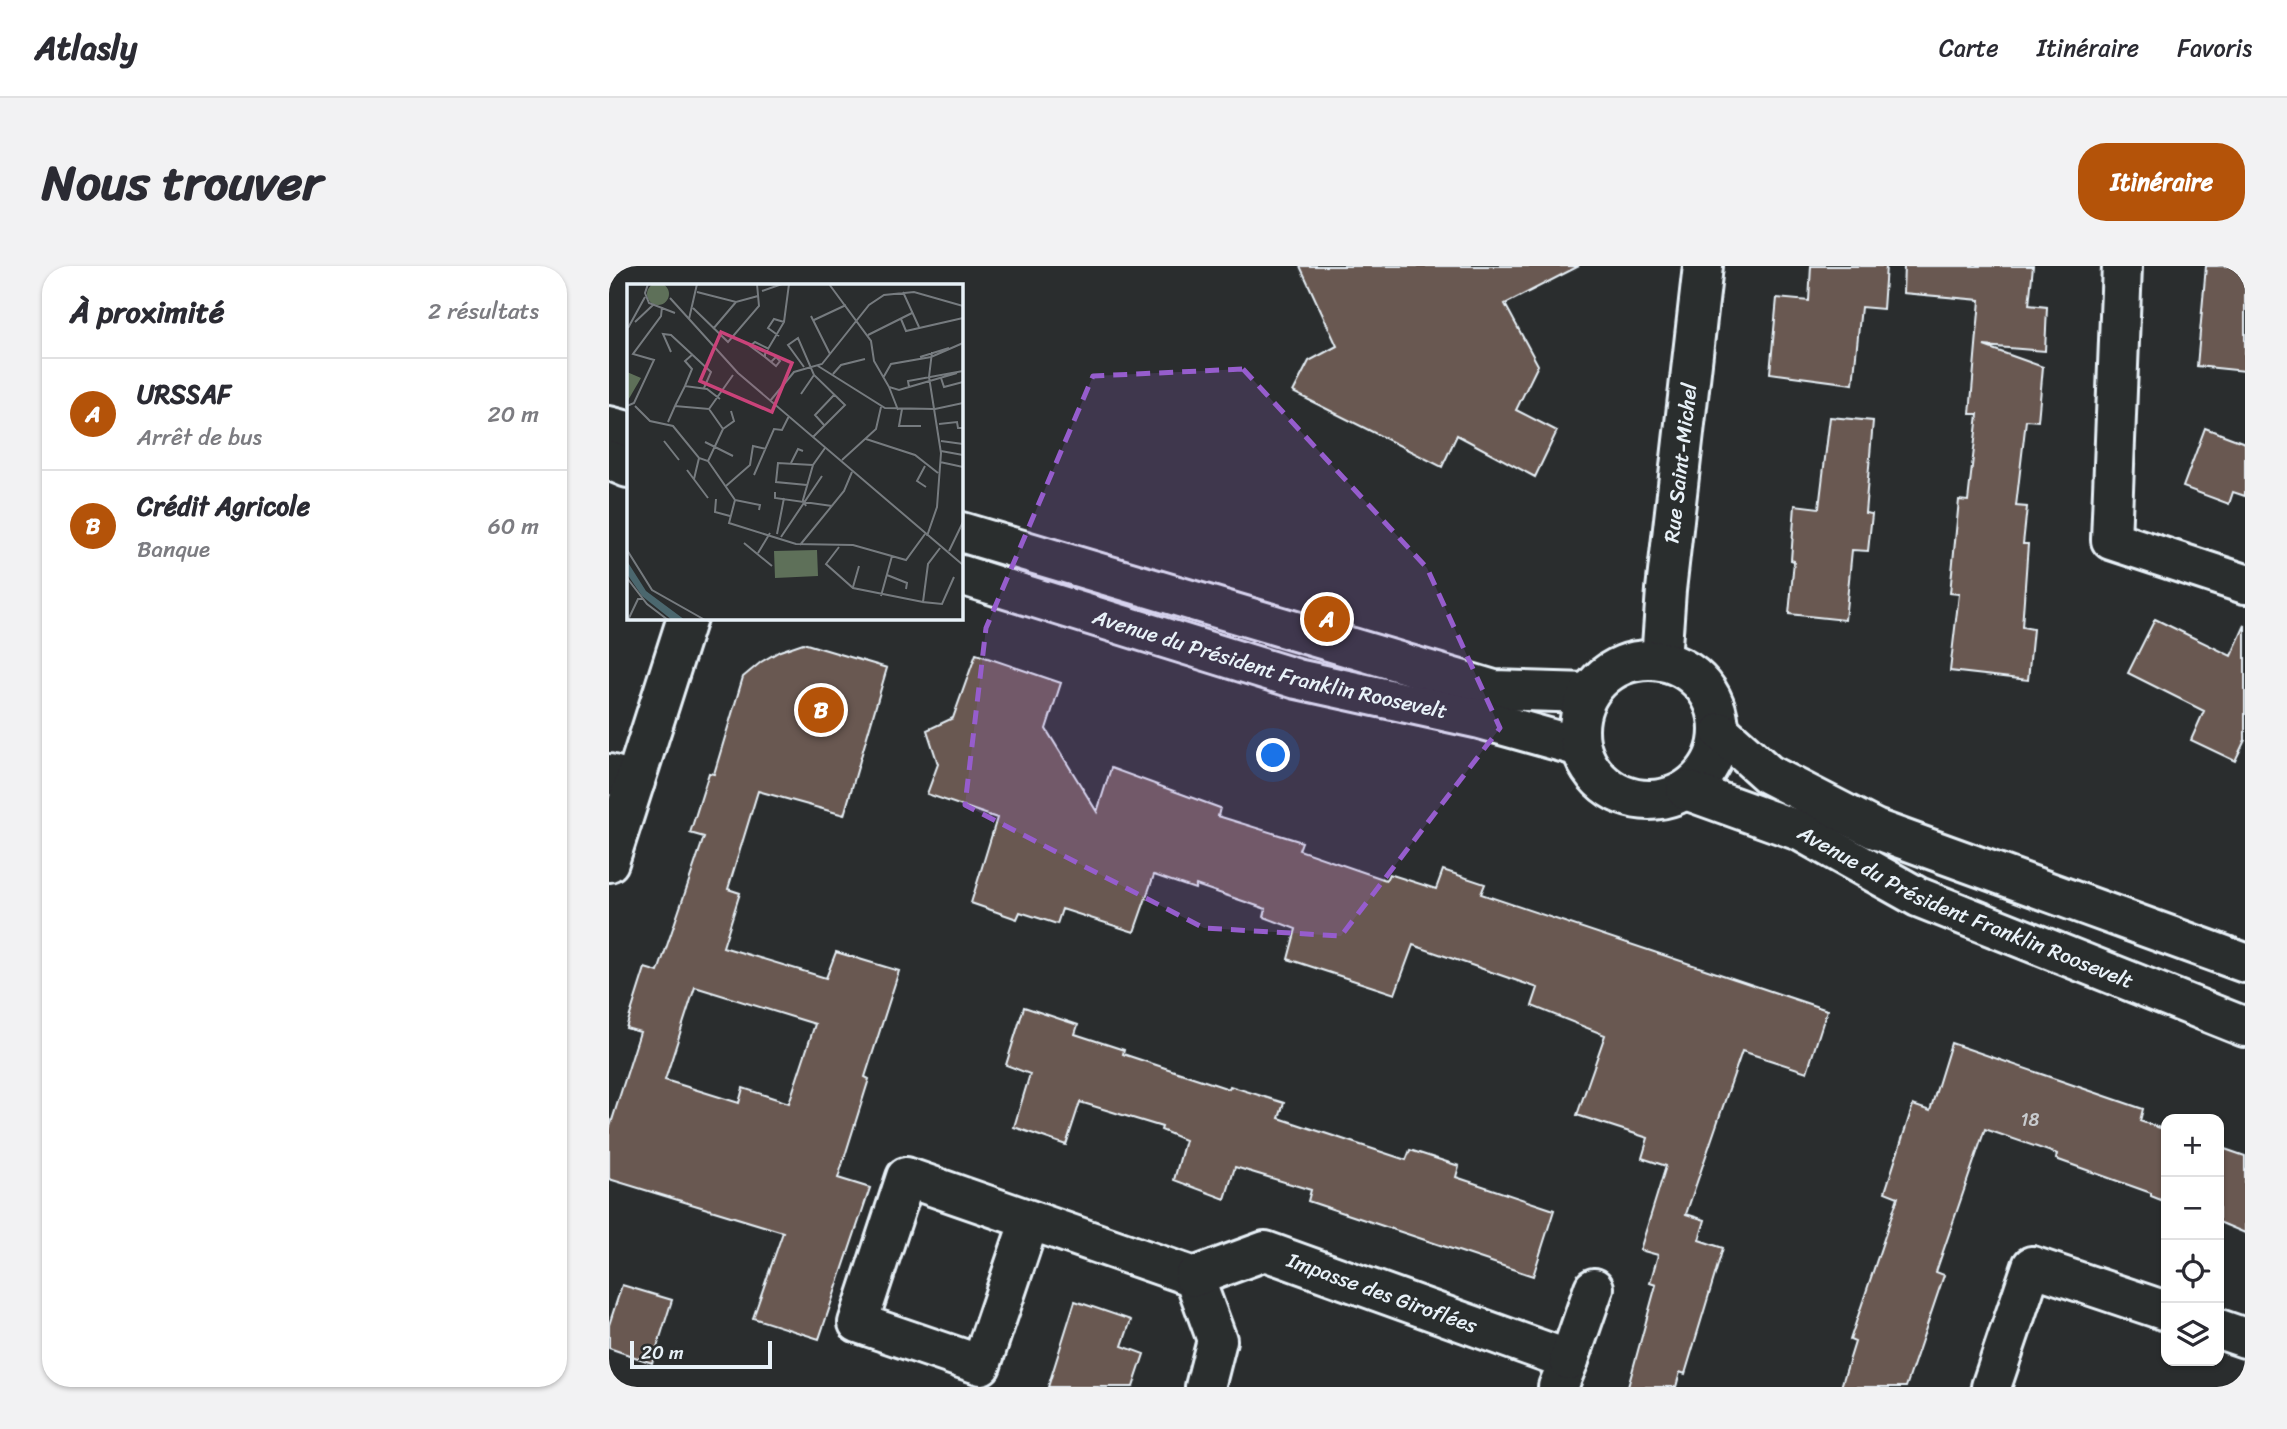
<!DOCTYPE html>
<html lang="fr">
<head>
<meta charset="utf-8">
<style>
  :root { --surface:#fff; --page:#f2f2f3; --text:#2b2b33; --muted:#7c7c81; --line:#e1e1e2; --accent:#b45309 }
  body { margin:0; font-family:Sriracha,sans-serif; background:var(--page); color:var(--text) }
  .controls { position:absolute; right:21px; bottom:21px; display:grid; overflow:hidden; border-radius:14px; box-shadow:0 2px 5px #0004 }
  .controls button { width:63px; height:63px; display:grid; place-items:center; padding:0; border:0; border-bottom:2px solid var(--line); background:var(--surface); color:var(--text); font:35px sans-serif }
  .scale { position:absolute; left:21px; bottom:18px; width:142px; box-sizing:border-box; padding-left:7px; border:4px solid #e8f1f8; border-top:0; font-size:19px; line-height:24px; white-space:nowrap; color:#e8f1f8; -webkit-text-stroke:5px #2a2d2e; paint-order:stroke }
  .you { position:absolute; left:665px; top:490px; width:24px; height:24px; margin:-18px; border:5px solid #fff; border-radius:50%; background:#1a73e8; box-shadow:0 0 0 10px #1a73e833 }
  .badge { display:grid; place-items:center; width:46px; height:46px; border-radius:50%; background:var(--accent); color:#fff; font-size:23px; font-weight:700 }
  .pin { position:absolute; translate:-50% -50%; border:4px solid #fff; box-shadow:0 2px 7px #0006 }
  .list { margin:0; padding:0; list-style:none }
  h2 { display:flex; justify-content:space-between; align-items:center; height:91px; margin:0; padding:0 28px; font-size:30px }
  h2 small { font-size:23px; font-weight:400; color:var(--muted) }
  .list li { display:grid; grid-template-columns:46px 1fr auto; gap:21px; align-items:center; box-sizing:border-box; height:112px; padding:0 28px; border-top:2px solid var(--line) }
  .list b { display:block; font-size:26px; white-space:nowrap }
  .list p { margin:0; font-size:23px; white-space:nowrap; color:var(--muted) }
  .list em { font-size:23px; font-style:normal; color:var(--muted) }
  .icon { flex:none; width:38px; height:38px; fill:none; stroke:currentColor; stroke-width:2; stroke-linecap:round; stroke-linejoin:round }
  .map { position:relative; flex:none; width:1636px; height:1121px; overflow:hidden; border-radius:28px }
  header { display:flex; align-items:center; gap:42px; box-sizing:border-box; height:98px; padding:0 35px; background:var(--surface); border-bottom:2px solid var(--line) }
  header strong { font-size:33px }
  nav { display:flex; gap:38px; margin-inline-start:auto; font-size:24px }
  .intro { display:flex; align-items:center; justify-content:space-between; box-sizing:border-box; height:168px; padding:0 42px }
  h1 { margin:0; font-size:49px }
  .button { padding:18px 32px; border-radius:28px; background:var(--accent); color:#fff; font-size:24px; font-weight:700 }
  main { display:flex; gap:42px; padding:0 42px }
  aside { flex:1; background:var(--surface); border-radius:28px; box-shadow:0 2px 5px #0004 }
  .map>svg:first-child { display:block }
</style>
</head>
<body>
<header>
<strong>Atlasly</strong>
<nav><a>Carte</a><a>Itinéraire</a><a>Favoris</a></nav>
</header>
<div class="intro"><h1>Nous trouver</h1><a class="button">Itinéraire</a></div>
<main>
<aside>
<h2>À proximité<small>2 résultats</small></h2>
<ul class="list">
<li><span class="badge">A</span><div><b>URSSAF</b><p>Arrêt de bus</p></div><em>20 m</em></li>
<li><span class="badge">B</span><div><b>Crédit Agricole</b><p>Banque</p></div><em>60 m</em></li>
</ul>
</aside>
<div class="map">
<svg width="1636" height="1121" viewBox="0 0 1636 1121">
  <rect width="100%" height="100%" fill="#2a2d2e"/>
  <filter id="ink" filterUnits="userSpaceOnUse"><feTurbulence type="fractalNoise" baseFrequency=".0143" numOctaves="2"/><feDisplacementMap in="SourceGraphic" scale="14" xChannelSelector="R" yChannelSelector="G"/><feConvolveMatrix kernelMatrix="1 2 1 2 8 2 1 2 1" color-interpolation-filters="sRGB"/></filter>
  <g filter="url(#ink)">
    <path fill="#695951" stroke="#e8f1f8" stroke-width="2" fill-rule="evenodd" d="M 691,0 L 970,0 L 896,38 L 929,99 L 907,144 L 948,165 L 926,211 L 848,169 L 833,201 L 684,126 L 700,95 L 728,80 Z
      M 1202,0 L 1277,0 L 1274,43 L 1252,41 L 1244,118 L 1161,107 L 1168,32 L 1200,35 Z
      M 1295,0 L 1424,0 L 1420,39 L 1438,41 L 1436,85 L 1375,80 L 1434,101 L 1429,155 L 1417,154 L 1407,240 L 1418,241 L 1414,278 L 1419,278 L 1413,361 L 1424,363 L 1419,414 L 1341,405 L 1350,328 L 1341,327 L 1350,234 L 1359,235 L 1369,148 L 1361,148 L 1371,34 L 1294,27 Z
      M 1597,0 L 1636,0 L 1636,105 L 1588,100 Z
      M 1221,151 L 1264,155 L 1256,247 L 1263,248 L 1259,285 L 1243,284 L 1236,354 L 1180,348 L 1185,295 L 1182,294 L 1186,239 L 1210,242 Z
      M 1596,162 L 1636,177 L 1636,230 L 1624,226 L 1620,238 L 1574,221 Z
      M 1546,353 L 1622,390 L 1636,359 L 1636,474 L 1626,495 L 1582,474 L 1595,445 L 1519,407 Z
      M 194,377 L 278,402 L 235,549 L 149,525 L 119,623 L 131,627 L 114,681 L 217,712 L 227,686 L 290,705 L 256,811 L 260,813 L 229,912 L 261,922 L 210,1073 L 144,1052 L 174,966 L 0,913 L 0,864 L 31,766 L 17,762 L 36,702 L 49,706 L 95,571 L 81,567 L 100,507 L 105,508 L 134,411 L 152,396 L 171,385 ZM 86,721 L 206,758 L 180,837 L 134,822 L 130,837 L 56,814 Z
      M 367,388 L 452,417 L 437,463 L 488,546 L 502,502 L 611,542 L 609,550 L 693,576 L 690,584 L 777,614 L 780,608 L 827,623 L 834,604 L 876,618 L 872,628 L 1218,744 L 1198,806 L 1133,785 L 1077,948 L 1096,954 L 1090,974 L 1114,982 L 1076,1108 L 1071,1106 L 1067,1121 L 1019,1121 L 1047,1019 L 1041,1017 L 1049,989 L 1031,984 L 1057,900 L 1033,892 L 1039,872 L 968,849 L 996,769 L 923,740 L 929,722 L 804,679 L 786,728 L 679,693 L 687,663 L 655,651 L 657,643 L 587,619 L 586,623 L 545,609 L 525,666 L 453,643 L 448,658 L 411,646 L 408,653 L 362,637 L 388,552 L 318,528 L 329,498 L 318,464 L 344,452 Z
      M 415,741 L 469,759 L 466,768 L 515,784 L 514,788 L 620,823 L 621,820 L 675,837 L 670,852 L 797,894 L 801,884 L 850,900 L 847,911 L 945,944 L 924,1010 L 699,935 L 702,924 L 626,901 L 616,933 L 565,914 L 576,874 L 552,864 L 553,861 L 471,836 L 457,879 L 405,861 L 421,808 L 397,799 Z
      M 1342,777 L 1534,843 L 1531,855 L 1557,864 L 1557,936 L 1542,930 L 1542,927 L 1447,893 L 1448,888 L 1376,863 L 1327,1006 L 1335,1009 L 1297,1121 L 1232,1121 L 1246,1076 L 1241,1074 L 1289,931 L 1276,926 L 1304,839 L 1321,845 Z
      M 1610,881 L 1636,890 L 1636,967 L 1610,956 Z
      M 13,1019 L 63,1034 L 43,1097 L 0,1082 L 0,1059 Z
      M 466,1035 L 522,1054 L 513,1080 L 535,1088 L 524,1121 L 439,1121 Z"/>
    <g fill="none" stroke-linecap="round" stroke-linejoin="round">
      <g stroke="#e8f1f8" stroke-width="44">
        <g id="street">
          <path d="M 1513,0 L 1502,274 L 1636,318"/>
          <path id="s1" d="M 1052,394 L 1057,324 L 1094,0"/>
          <path d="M 0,508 L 26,516"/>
          <path d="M 421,954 L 372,1099 L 249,1057 L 297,911 L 585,1011 L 608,1074 L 596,1121"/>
          <path id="s2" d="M 585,1011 L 656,985 L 960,1094 L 949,1121"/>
          <path d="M 1610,1063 L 1636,1072"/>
          <path d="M 960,1094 L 985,1022"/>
          <path d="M 1382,1121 L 1423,1000 L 1557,1045"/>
        </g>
      </g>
      <g stroke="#e8f1f8" stroke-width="44">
        <g id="secondary">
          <path d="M 0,160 L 19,165"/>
          <path d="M 0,194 L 19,202"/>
          <path d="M 352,266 L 885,424 L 979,427"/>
          <path id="s3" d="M 352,309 L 688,413 L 871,453 L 971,481"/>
          <circle cx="1040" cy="464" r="70"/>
          <path d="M 1112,466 L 1159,508 L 1266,563 L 1636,697"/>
          <path id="s4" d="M 1077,524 L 1191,565 L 1309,631 L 1636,761"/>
          <path d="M 0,596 L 78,352"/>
        </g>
      </g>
      <use href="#street" stroke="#2a2d2e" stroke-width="38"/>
      <use href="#secondary" stroke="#2a2d2e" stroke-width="38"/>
    </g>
  </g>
  <path fill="#965dcd" fill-opacity="0.2" stroke="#965dcd" stroke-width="5" stroke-dasharray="14 9" stroke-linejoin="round" d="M 634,103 L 818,302 L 891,462 L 732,670 L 595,662 L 356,539 L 377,362 L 484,110 Z"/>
  <g text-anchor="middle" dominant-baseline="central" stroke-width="6" stroke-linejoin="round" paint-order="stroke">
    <g font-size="18" fill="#c8cbce">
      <text x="1421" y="854">18</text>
    </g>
    <g font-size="21" fill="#e8f1f8" stroke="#2a2d2e">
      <text stroke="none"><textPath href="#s1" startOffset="198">Rue Saint-Michel</textPath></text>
      <text stroke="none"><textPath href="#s3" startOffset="322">Avenue du Président Franklin Roosevelt</textPath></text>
      <text stroke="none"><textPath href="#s4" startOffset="304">Avenue du Président Franklin Roosevelt</textPath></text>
      <text stroke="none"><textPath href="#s2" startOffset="200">Impasse des Giroflées</textPath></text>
    </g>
  </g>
  <g transform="translate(18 18)">
    <rect width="336" height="336" fill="#2a2d2e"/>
    <path d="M20 10a11 11 0 1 1 22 0a11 11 0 1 1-22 0ZM 0,88 L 14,94 L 0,118 ZM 190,266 L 191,292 L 148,294 L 147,267 Z" fill="#5e7059"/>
    <path d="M 0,277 L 19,307 L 58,336 L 45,336 L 15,312 L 0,290 Z" fill="#4b676e"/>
    <path fill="none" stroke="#767b7f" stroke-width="2" d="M 21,0 L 18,9 L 22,19 L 48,29M 202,0 L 244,57 L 247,77 L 262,103 L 272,106 L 282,103 L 281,97 L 336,87M 135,7 L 155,0M 70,8 L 109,18 L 131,12M 276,8 L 292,43M 43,14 L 111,89 L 336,281M 66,24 L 101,58 L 132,22 L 130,0M 184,32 L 203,70M 62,35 L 70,0M 274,35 L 279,47 L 336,34M 187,36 L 219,21M 8,38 L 26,21M 1,44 L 18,13M 86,45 L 109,18M 241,51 L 285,29M 152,52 L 141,44 L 147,35 L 157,38M 44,68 L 36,50 L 44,51 L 84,88 L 77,104M 138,73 L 123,62 L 128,58 L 142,65M 293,73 L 322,64M 144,78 L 149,73 L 153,77 L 149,82 L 138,73 L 138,70 L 157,38 L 162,0M 191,82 L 258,124 L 308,125 L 336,119M 177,83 L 161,61 L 171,54 L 187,91 L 218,121 L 186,153M 206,90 L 214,81 L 238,75M 256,94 L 264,80 L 304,73 L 336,59M 314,94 L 317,103 L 336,98M 58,102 L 65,85 L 58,77 L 66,70M 262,103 L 271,126M 282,103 L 330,89M 174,110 L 187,91M 143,117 L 167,88 L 195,80 L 242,21 L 257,11 L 287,8 L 336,22M 0,122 L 7,119 L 27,76 L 6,70 L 34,32 L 35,23M 8,122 L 23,137 L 46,142 L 72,174 L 81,177 L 108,216 L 102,239 L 169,260 L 226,261 L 279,276 L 298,250M 48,122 L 58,102 L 80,105 L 93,115M 275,125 L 272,142 L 294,142M 41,138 L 48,122 L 82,125 L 106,91M 312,140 L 330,138 L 331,144 L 336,144M 197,141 L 188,131 L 207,111M 96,145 L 107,137 L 104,127M 239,155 L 288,171 L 311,189M 37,157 L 52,176M 314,157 L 336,160M 78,158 L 106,172M 314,167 L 336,171M 215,176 L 249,145 L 254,123M 81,177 L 96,145 L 82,125M 313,178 L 336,183M 164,179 L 171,165 L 176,167M 298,182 L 290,197 L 299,203M 60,186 L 81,214M 127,191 L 147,145 L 155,146 L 162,132M 67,195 L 72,174M 180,201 L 149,198 L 151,179 L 186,181M 99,202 L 123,181 L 126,162 L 139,165M 148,208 L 148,214 L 205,222M 89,215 L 88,228 L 103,232M 108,216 L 133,221 L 132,226M 179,222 L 176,216 L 186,181 L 198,164M 150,250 L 157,214M 300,252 L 310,223 L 314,169 L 302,93 L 305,68M 154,253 L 195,192M 117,259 L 145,282M 173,261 L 217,207 L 225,188M 212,263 L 199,280 L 226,304 L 296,318M 313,264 L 301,280 L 296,318 L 315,320 L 327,293M 0,266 L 25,306 L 78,336M 322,267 L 336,238M 131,269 L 143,249M 260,291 L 280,299 L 279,305M 0,294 L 20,320 L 41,336M 226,303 L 232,282M 254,312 L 265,272M 1,336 L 11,315 L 16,315"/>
    <path fill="#ca437a" fill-opacity="0.15" stroke="#ca437a" stroke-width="3.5" d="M 94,48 L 165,79 L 145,128 L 73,97 Z"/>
    <rect width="336" height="336" fill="none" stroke="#e8f1f8" stroke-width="3.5"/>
  </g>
</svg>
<div class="controls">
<button>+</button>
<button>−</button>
<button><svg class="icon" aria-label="locate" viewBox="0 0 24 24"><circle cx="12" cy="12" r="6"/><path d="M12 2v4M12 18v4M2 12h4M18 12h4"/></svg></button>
<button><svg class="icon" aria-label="layers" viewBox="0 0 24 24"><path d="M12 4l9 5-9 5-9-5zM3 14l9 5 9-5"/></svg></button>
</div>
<div class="scale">20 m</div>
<div class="you"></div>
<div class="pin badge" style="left:718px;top:353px">A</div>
<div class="pin badge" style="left:212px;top:444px">B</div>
</div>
</main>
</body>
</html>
